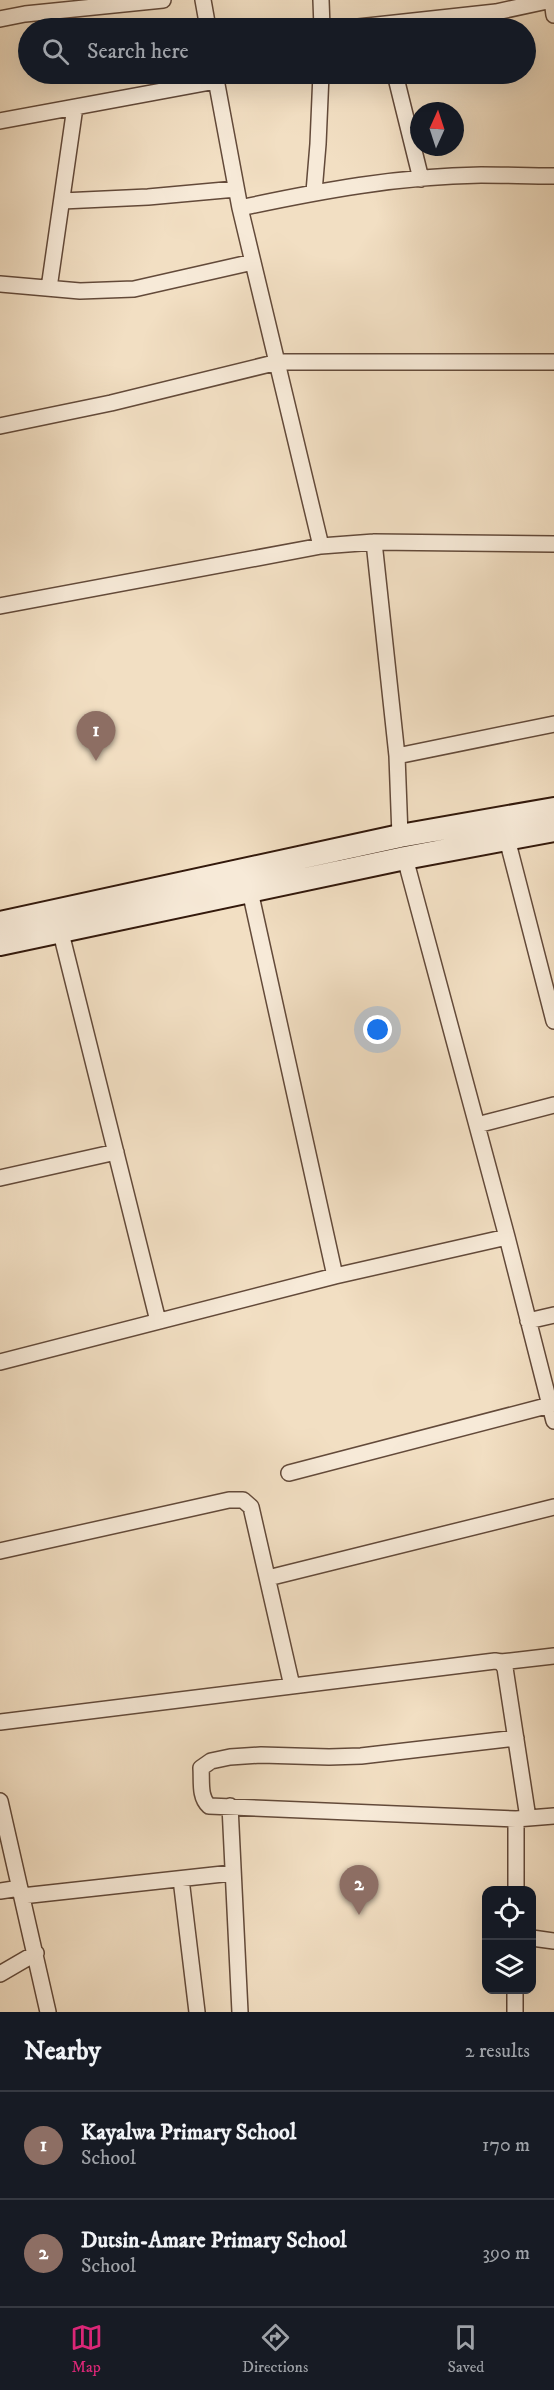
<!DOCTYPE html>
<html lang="en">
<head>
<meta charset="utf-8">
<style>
  :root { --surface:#171b24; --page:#242831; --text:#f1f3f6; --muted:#9ea1a6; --line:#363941; --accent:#db2777 }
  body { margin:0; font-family:"IM FELL DW Pica",serif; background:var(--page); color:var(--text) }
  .controls { position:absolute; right:18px; bottom:18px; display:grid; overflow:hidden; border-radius:12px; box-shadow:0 6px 24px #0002 }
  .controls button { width:54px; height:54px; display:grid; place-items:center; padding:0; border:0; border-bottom:2px solid var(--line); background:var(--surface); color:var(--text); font:30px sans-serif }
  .compass { position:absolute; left:410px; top:102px; width:54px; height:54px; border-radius:50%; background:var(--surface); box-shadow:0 6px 24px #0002; rotate:3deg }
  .you { position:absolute; left:378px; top:1030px; width:21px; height:21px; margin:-15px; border:4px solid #fff; border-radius:50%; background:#1a73e8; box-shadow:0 0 0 9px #1a73e833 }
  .badge { display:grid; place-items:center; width:39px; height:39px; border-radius:50%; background:var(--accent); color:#fff; font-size:20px; font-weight:700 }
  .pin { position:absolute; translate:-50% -50px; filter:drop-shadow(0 2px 3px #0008) }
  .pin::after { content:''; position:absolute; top:32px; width:21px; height:18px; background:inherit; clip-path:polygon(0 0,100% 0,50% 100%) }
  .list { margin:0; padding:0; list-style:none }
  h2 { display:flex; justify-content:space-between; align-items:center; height:78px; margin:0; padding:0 24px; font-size:26px }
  h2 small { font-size:20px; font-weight:400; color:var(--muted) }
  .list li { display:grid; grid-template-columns:39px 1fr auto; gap:18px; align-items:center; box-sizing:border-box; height:108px; padding:0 24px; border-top:2px solid var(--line) }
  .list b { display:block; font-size:22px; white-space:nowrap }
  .list p { margin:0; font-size:20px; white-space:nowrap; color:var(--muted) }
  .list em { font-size:20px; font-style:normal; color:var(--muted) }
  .icon { flex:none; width:33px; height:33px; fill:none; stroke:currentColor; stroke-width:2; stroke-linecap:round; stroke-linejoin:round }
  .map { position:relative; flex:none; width:554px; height:2012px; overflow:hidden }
  .search { position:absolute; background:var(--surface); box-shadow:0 6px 24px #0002; left:18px; right:18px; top:18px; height:66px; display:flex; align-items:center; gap:15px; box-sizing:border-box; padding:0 21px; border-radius:33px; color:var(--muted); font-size:22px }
  .sheet { height:294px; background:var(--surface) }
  nav { display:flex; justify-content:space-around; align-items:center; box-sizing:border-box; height:84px; border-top:2px solid var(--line); background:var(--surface); font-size:16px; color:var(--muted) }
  nav a { display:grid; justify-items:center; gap:3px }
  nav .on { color:var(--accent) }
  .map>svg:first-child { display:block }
</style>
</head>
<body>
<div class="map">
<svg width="554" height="2012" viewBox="0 0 554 2012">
  <rect width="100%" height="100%" fill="#f2dfc3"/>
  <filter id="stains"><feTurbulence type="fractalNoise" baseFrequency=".00333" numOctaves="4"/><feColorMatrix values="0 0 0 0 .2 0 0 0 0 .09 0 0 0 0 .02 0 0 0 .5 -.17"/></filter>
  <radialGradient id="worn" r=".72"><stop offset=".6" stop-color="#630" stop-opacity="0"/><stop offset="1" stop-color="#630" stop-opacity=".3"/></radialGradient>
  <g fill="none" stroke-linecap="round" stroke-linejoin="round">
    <g stroke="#634a3a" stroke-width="18">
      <path id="street" d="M 203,0 L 208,28
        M 321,0 L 322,28
        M 552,0 L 554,15
        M 0,19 L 25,14 L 163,0
        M 349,28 L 496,12 L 552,0
        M 215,74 L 240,208 L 321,546
        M 395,74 L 421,179
        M 0,121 L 216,81
        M 314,192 L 318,144 L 321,74
        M 62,201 L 148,197 L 236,189
        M 240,208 C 319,191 400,176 481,175 C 505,175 530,176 554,176
        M 0,284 L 80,291 L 134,289 L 253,262
        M 49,288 L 75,107
        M 0,426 L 111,403 L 278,362 L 554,362
        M 374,542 L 397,756 L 400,836
        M 0,606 L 321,546 L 374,542 L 554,544
        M 397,756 L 554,724
        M 507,839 L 554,1021
        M 405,858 L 507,1237 L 554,1421
        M 250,891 L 335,1276
        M 61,933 L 158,1321
        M 477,1125 L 554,1105
        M 0,1178 L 116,1152
        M 528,1321 L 554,1315
        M 0,1362 L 335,1276 L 507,1237
        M 289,1473 L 550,1405
        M 0,1551 L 229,1500 L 243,1500 L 251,1507 L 292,1686
        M 268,1578 L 554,1507
        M 501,1662 L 505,1668 L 528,1818
        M 0,1722 L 495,1661 L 501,1662 L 554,1656
        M 516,1738 L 361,1756 L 329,1757 L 261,1755 L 230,1757 L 211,1761 L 201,1768 C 202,1781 199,1797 209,1806 L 516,1819 L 554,1816
        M 0,1801 L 48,2012
        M 230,1806 L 240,2012
        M 181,1879 L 197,2012
        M 516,1890 L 516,1819
        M 0,1891 L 20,1888
        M 22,1896 L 232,1873
        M 532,1938 L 554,1941
        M 0,1974 L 36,1953
        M 515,2012 L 515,1990"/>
    </g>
    <g stroke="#33190c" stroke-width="26">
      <path id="secondary" d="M 0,923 L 400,836 L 554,809
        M 0,944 L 405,858 L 554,830"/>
    </g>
    <use href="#street" stroke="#f7ead8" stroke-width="15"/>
    <use href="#secondary" stroke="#f7ead8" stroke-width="22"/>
  </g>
  <rect width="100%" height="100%" filter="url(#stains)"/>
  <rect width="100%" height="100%" fill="url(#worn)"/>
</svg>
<div class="controls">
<button><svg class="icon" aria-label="locate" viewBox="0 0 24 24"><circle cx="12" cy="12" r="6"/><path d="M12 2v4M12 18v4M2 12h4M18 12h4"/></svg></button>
<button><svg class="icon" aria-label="layers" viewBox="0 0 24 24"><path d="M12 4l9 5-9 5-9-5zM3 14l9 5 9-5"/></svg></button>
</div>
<svg class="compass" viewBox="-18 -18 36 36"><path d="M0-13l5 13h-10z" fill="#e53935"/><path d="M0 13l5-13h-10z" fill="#9ea1a6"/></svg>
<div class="you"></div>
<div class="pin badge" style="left:96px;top:761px;background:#8d6e63">1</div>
<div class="pin badge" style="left:359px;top:1915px;background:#8d6e63">2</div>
<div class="search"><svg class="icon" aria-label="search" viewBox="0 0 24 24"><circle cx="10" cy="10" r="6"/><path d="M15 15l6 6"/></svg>Search here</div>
</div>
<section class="sheet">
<h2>Nearby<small>2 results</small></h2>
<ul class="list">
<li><span class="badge" style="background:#8d6e63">1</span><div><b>Kayalwa Primary School</b><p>School</p></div><em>170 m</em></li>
<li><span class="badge" style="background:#8d6e63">2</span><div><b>Dutsin-Amare Primary School</b><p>School</p></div><em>390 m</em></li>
</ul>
</section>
<nav>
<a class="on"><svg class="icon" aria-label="map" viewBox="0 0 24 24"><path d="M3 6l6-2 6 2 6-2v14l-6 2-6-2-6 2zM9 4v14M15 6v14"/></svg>Map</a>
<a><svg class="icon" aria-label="directions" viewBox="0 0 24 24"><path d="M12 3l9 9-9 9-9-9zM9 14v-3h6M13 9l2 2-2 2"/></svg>Directions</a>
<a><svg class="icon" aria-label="saved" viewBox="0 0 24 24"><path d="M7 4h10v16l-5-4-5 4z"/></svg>Saved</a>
</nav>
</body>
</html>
